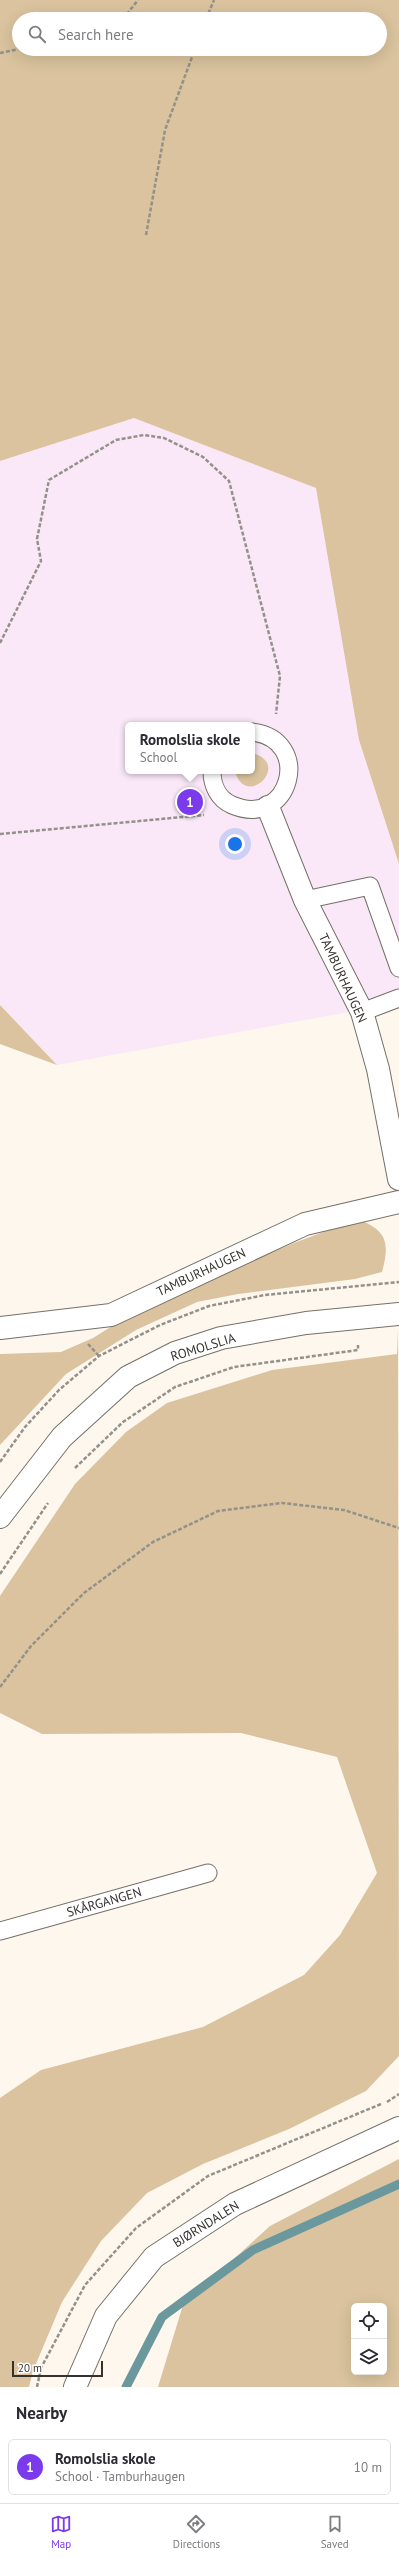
<!DOCTYPE html>
<html lang="en">
<head>
<meta charset="utf-8">
<style>
  :root { --surface:#fff; --page:#f7f7f7; --text:#2b2b33; --muted:#7c7c81; --line:#e1e1e2; --accent:#7c3aed }
  body { margin:0; font-family:"PT Sans",sans-serif; background:var(--page); color:var(--text) }
  .controls { position:absolute; right:12px; bottom:12px; display:grid; overflow:hidden; border-radius:6px; box-shadow:0 4px 16px #0002 }
  .controls button { width:36px; height:36px; display:grid; place-items:center; padding:0; border:0; border-bottom:1px solid var(--line); background:var(--surface); color:var(--text); font:20px sans-serif }
  .scale { position:absolute; left:12px; bottom:10px; width:91px; box-sizing:border-box; padding-left:4px; border:2px solid #34322e; border-top:0; font-size:11px; line-height:14px; white-space:nowrap; color:#34322e; -webkit-text-stroke:3px #fff; paint-order:stroke }
  .you { position:absolute; left:235px; top:844px; width:14px; height:14px; margin:-10px; border:3px solid #fff; border-radius:50%; background:#1a73e8; box-shadow:0 0 0 6px #1a73e833 }
  .badge { display:grid; place-items:center; width:26px; height:26px; border-radius:50%; background:var(--accent); color:#fff; font-size:13px; font-weight:700 }
  .pin { position:absolute; translate:-50% -50%; border:2px solid #fff; box-shadow:0 1px 4px #0006 }
  .popup { position:absolute; left:125px; top:722px; width:130px; height:52px; box-sizing:border-box; display:grid; place-content:center; border-radius:6px; background:var(--surface); filter:drop-shadow(0 1px 3px #0005); font-size:13px; white-space:nowrap; color:var(--muted) }
  .popup b { font-size:15px; color:var(--text) }
  .popup::after { content:''; position:absolute; left:50%; top:100%; margin-left:-8px; border:8px solid transparent; border-top-color:var(--surface) }
  .list { margin:0; padding:0; list-style:none }
  h2 { display:flex; justify-content:space-between; align-items:center; height:52px; margin:0; padding:0 16px; font-size:17px }
  h2 small { font-size:13px; font-weight:400; color:var(--muted) }
  .list li { display:grid; grid-template-columns:26px 1fr auto; gap:12px; align-items:center; box-sizing:border-box; height:56px; margin:0 8px 8px; padding:0 8px; border:1px solid var(--line); border-radius:6px }
  .list b { display:block; font-size:15px; white-space:nowrap }
  .list p { margin:0; font-size:13px; white-space:nowrap; color:var(--muted) }
  .list em { font-size:13px; font-style:normal; color:var(--muted) }
  .icon { flex:none; width:22px; height:22px; fill:none; stroke:currentColor; stroke-width:2; stroke-linecap:round; stroke-linejoin:round }
  .map { position:relative; flex:none; width:399px; height:2387px; overflow:hidden }
  .search { position:absolute; background:var(--surface); box-shadow:0 4px 16px #0002; left:12px; right:12px; top:12px; height:44px; display:flex; align-items:center; gap:10px; box-sizing:border-box; padding:0 14px; border-radius:22px; color:var(--muted); font-size:15px }
  .sheet { height:116px; background:var(--surface) }
  nav { display:flex; justify-content:space-around; align-items:center; box-sizing:border-box; height:56px; border-top:1px solid var(--line); background:var(--surface); font-size:11px; color:var(--muted) }
  nav a { display:grid; justify-items:center; gap:2px }
  nav .on { color:var(--accent) }
  .map>svg:first-child { display:block }
</style>
</head>
<body>
<div class="map">
<svg width="399" height="2387" viewBox="0 0 399 2387">
  <rect width="100%" height="100%" fill="#fdf7ee"/>
  <path fill="#fae8f9" fill-rule="evenodd" d="M 134,418 L 316,488 L 359,740 L 399,864 L 399,1003 L 57,1065 L 0,1005 L 0,461 ZM 128,725 L 252,725 L 252,771 L 128,771 Z"/>
  <path fill="#dac39e" fill-rule="evenodd" d="M 0,0 L 399,0 L 399,864 L 359,740 L 316,488 L 134,418 L 0,461 ZM 19,19 L 380,19 L 380,49 L 19,49 Z
    M 252,753 C 293,764 245,810 235,771 L 252,771 Z
    M 0,1005 L 57,1065 L 0,1044 Z
    M 358,1219 C 387,1231 390,1242 382,1272 L 355,1279 L 238,1294 L 197,1302 L 136,1330 L 66,1374 L 0,1445 L 0,1354 L 61,1352 L 93,1338 L 117,1323 L 169,1297 L 294,1243 Z
    M 398,1330 L 399,2056 L 366,2091 L 289,2129 L 203,2164 L 147,2193 L 101,2241 L 62,2302 L 33,2371 L 29,2387 L 0,2387 L 0,2098 L 41,2070 L 203,2027 L 304,1975 L 340,1935 L 377,1873 L 337,1757 L 241,1733 L 42,1734 L 0,1713 L 0,1596 L 75,1484 L 126,1432 L 167,1403 L 272,1370 L 397,1354 Z
    M 399,2159 L 399,2387 L 158,2387 L 183,2305 L 270,2226 ZM 354,2306 L 384,2306 L 384,2372 L 354,2372 Z"/>
  <g fill="none" stroke-linecap="round" stroke-linejoin="round">
    <path stroke="#6a989d" stroke-width="9" d="M 126,2387 L 162,2317 L 253,2250 L 399,2184"/>
    <g stroke="#757068" stroke-width="19">
      <path id="lane" d="M 212,771 C 212,785 218,799 232,805 C 291,830 314,739 252,732
        M 305,900 L 370,886 L 399,968
        M 362,1012 L 399,998
        M 0,1931 L 208,1873"/>
    </g>
    <g stroke="#757068" stroke-width="24">
      <path id="street" d="M 268,807 L 305,900 L 362,1012 L 378,1069 L 399,1179
        M 0,1328 L 111,1315 L 305,1224 L 399,1202"/>
    </g>
    <g stroke="#757068" stroke-width="24">
      <path id="secondary" d="M 0,1517 L 62,1437 L 128,1377 L 175,1353 L 221,1338 L 306,1323 L 399,1314
        M 75,2387 L 106,2316 L 154,2257 L 235,2204 L 399,2128"/>
    </g>
    <path stroke="#94918a" stroke-width="2.5" stroke-dasharray="4 2" stroke-linecap="butt" d="M 123,19 L 138,0
      M 206,19 L 214,0
      M 28,49 L 52,53 L 56,49
      M 0,53 L 19,49
      M 146,235 L 165,130 L 195,49
      M 0,643 L 41,561 L 37,539 L 49,480 L 116,440 L 144,435 L 164,438 L 203,457 L 229,481 L 280,676 L 276,714
      M 0,834 L 204,815
      M 88,1344 L 99,1356
      M 0,1462 L 25,1427 L 59,1390 L 99,1356 L 160,1325 L 209,1306 L 265,1295 L 399,1282
      M 75,1468 L 123,1422 L 175,1387 L 234,1367 L 358,1350 L 358,1345
      M 0,1574 L 48,1503
      M 0,1687 L 31,1646 L 84,1593 L 153,1542 L 218,1511 L 282,1503 L 344,1510 L 399,1528
      M 387,2102 L 399,2094
      M 37,2387 L 41,2368 L 85,2285 L 136,2228 L 208,2176 L 381,2104"/>
    <use href="#lane" stroke="#fff" stroke-width="17"/>
    <use href="#street" stroke="#fff" stroke-width="22"/>
    <use href="#secondary" stroke="#fff" stroke-width="22"/>
  </g>
  <g text-anchor="middle" dominant-baseline="central" stroke-width="4" stroke-linejoin="round" paint-order="stroke">
    <g font-size="13" fill="#34322e" stroke="#fff">
      <text transform="translate(343 978) rotate(65)">TAMBURHAUGEN</text>
      <text transform="translate(201 1272) rotate(-25)">TAMBURHAUGEN</text>
      <text transform="translate(203 1347) rotate(-17)">ROMOLSLIA</text>
      <text transform="translate(104 1902) rotate(-16)">SKÅRGANGEN</text>
      <text transform="translate(206 2224) rotate(-32)">BJØRNDALEN</text>
    </g>
  </g>
</svg>
<div class="controls">
<button><svg class="icon" aria-label="locate" viewBox="0 0 24 24"><circle cx="12" cy="12" r="6"/><path d="M12 2v4M12 18v4M2 12h4M18 12h4"/></svg></button>
<button><svg class="icon" aria-label="layers" viewBox="0 0 24 24"><path d="M12 4l9 5-9 5-9-5zM3 14l9 5 9-5"/></svg></button>
</div>
<div class="scale">20 m</div>
<div class="you"></div>
<div class="pin badge" style="left:190px;top:802px">1</div>
<div class="popup"><b>Romolslia skole</b>School</div>
<div class="search"><svg class="icon" aria-label="search" viewBox="0 0 24 24"><circle cx="10" cy="10" r="6"/><path d="M15 15l6 6"/></svg>Search here</div>
</div>
<section class="sheet">
<h2>Nearby<small></small></h2>
<ul class="list">
<li><span class="badge">1</span><div><b>Romolslia skole</b><p>School · Tamburhaugen</p></div><em>10 m</em></li>
</ul>
</section>
<nav>
<a class="on"><svg class="icon" aria-label="map" viewBox="0 0 24 24"><path d="M3 6l6-2 6 2 6-2v14l-6 2-6-2-6 2zM9 4v14M15 6v14"/></svg>Map</a>
<a><svg class="icon" aria-label="directions" viewBox="0 0 24 24"><path d="M12 3l9 9-9 9-9-9zM9 14v-3h6M13 9l2 2-2 2"/></svg>Directions</a>
<a><svg class="icon" aria-label="saved" viewBox="0 0 24 24"><path d="M7 4h10v16l-5-4-5 4z"/></svg>Saved</a>
</nav>
</body>
</html>
